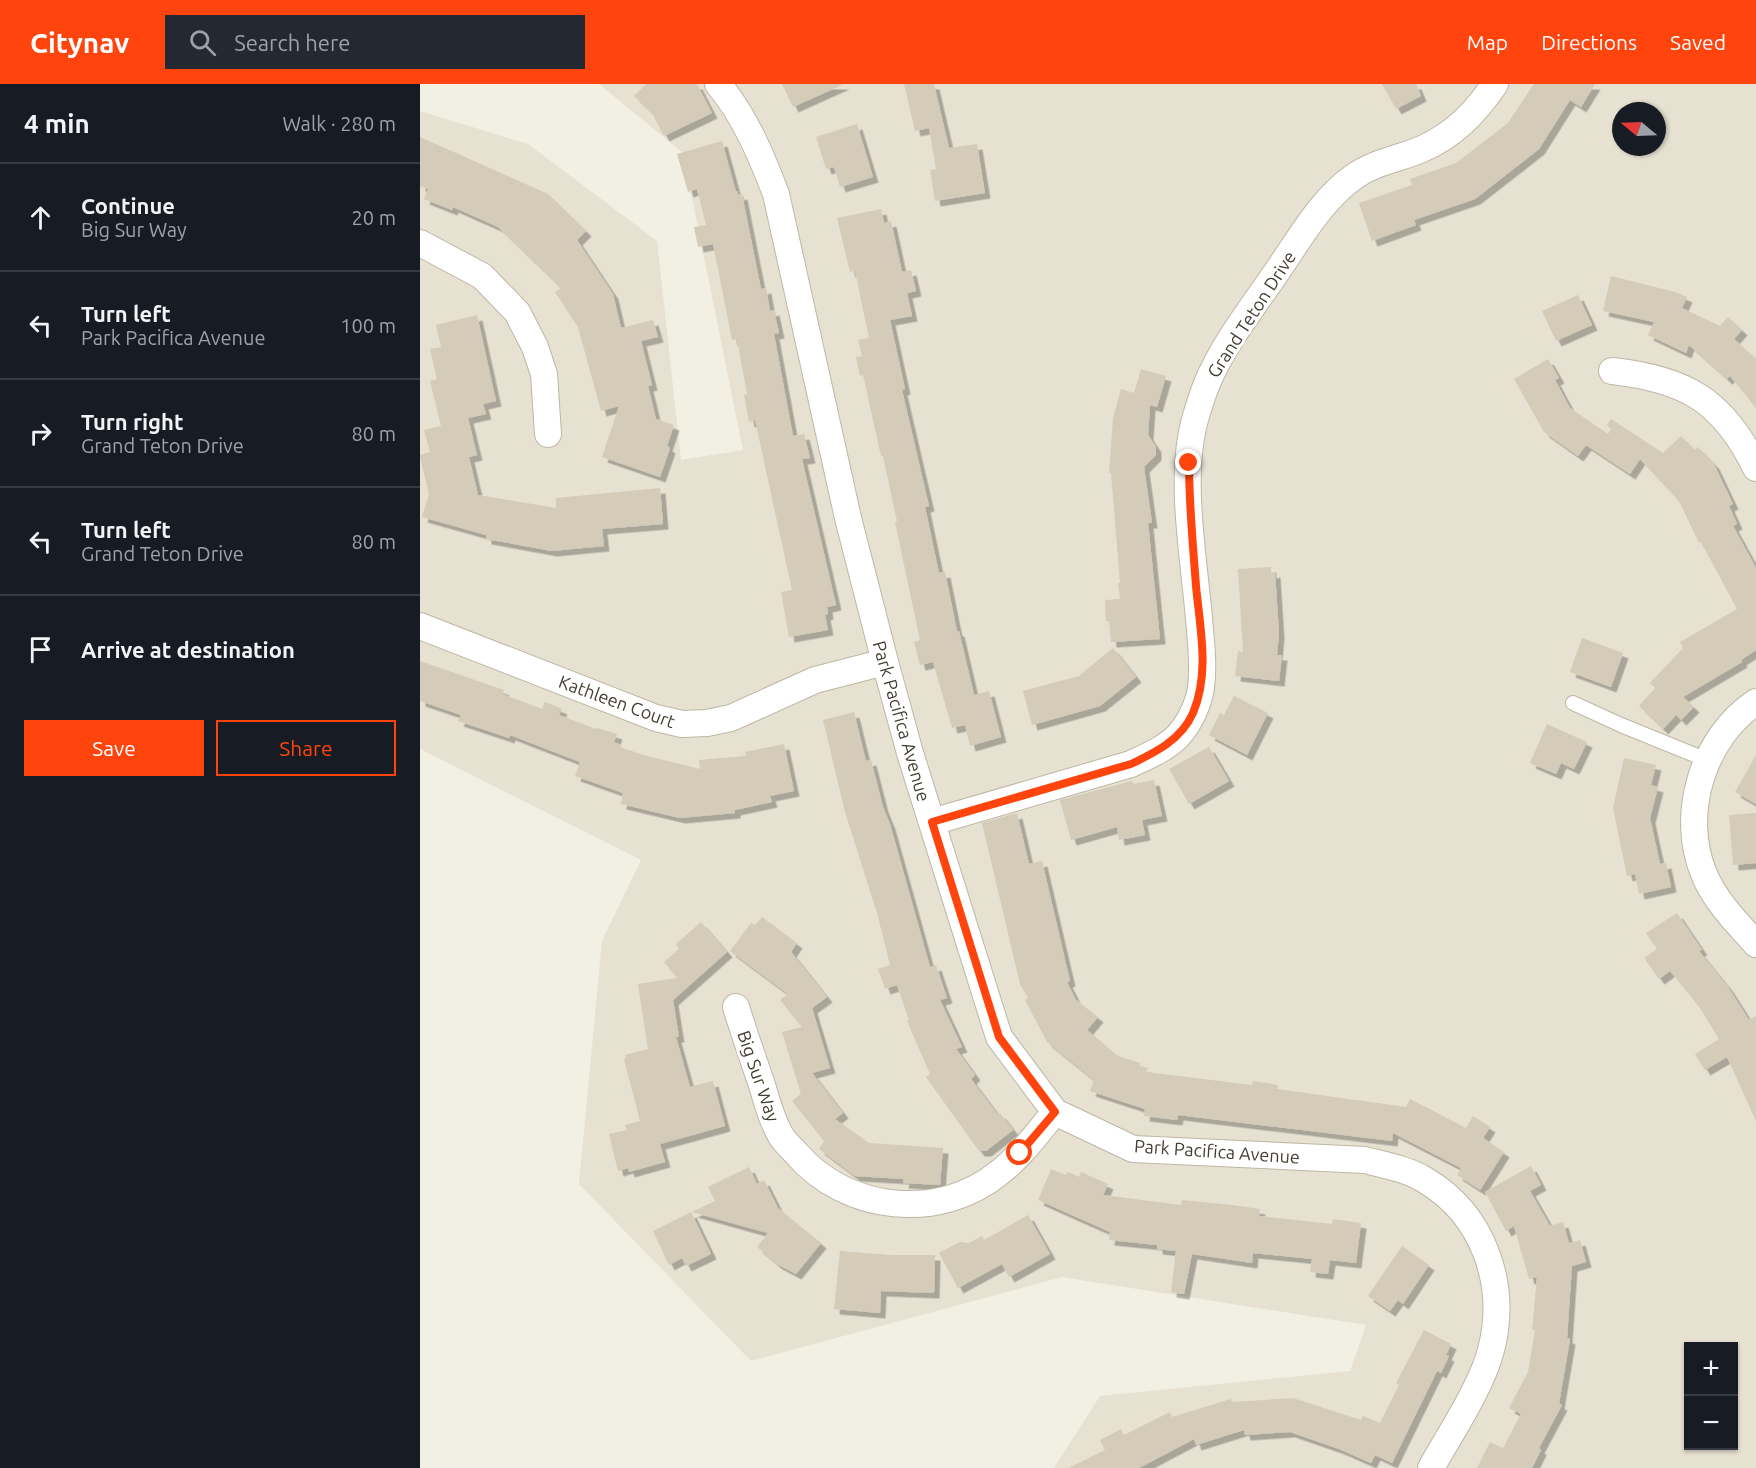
<!DOCTYPE html>
<html lang="en">
<head>
<meta charset="utf-8">
<style>
  :root { --surface:#171b24; --page:#242831; --text:#f1f3f6; --muted:#9ea1a6; --line:#363941; --accent:#ff440d }
  body { margin:0; font-family:Ubuntu,sans-serif; background:var(--page); color:var(--text) }
  .controls { position:absolute; right:18px; bottom:18px; display:grid; overflow:hidden; border-radius:0px; box-shadow:0 2px 4px #0004 }
  .controls button { width:54px; height:54px; display:grid; place-items:center; padding:0; border:0; border-bottom:2px solid var(--line); background:var(--surface); color:var(--text); font:30px sans-serif }
  .compass { position:absolute; left:1192px; top:18px; width:54px; height:54px; border-radius:50%; background:var(--surface); box-shadow:0 2px 4px #0004; rotate:289deg }
  .stop { position:absolute; width:18px; height:18px; margin:-14px; border:4px solid #ff440d; border-radius:50%; background:#fff }
  .stop.end { background:#ff440d; border-color:#fff; box-shadow:0 2px 6px #0008 }
  .list { margin:0; padding:0; list-style:none }
  h2 { display:flex; justify-content:space-between; align-items:center; height:78px; margin:0; padding:0 24px; font-size:26px }
  h2 small { font-size:20px; font-weight:400; color:var(--muted) }
  .list li { display:grid; grid-template-columns:39px 1fr auto; gap:18px; align-items:center; box-sizing:border-box; height:108px; padding:0 24px; border-top:2px solid var(--line) }
  .list b { display:block; font-size:22px; white-space:nowrap }
  .list p { margin:0; font-size:20px; white-space:nowrap; color:var(--muted) }
  .list em { font-size:20px; font-style:normal; color:var(--muted) }
  .actions { display:flex; gap:12px; padding:18px 24px }
  .actions a { flex:1; padding:14px 0; border:2px solid var(--accent); border-radius:0px; text-align:center; font-size:21px; color:var(--accent) }
  .actions .main { background:var(--accent); color:#fff }
  .icon { flex:none; width:33px; height:33px; fill:none; stroke:currentColor; stroke-width:2; stroke-linecap:round; stroke-linejoin:round }
  .map { position:relative; flex:none; width:1336px; height:1384px; overflow:hidden }
  header { display:flex; align-items:center; gap:36px; box-sizing:border-box; height:84px; padding:0 30px; background:var(--accent); color:#fff }
  header strong { font-size:28px }
  nav { display:flex; gap:33px; margin-inline-start:auto; font-size:21px }
  .search { width:420px; height:54px; background:var(--page); display:flex; align-items:center; gap:15px; box-sizing:border-box; padding:0 21px; border-radius:0px; color:var(--muted); font-size:22px }
  main { display:flex }
  aside { flex:1; background:var(--surface) }
  .map>svg:first-child { display:block }
</style>
</head>
<body>
<header>
<strong>Citynav</strong>
<div class="search"><svg class="icon" aria-label="search" viewBox="0 0 24 24"><circle cx="10" cy="10" r="6"/><path d="M15 15l6 6"/></svg>Search here</div>
<nav><a>Map</a><a>Directions</a><a>Saved</a></nav>
</header>
<main>
<aside>
<h2>4 min<small>Walk · 280 m</small></h2>
<ul class="list">
<li><svg class="icon" aria-label="ahead" viewBox="0 0 24 24"><path d="M12 20V5M6 11l6-6 6 6"/></svg><div><b>Continue</b><p>Big Sur Way</p></div><em>20 m</em></li>
<li><svg class="icon" aria-label="left" viewBox="0 0 24 24"><path d="M17 20v-9H6M10 6l-5 5 5 5"/></svg><div><b>Turn left</b><p>Park Pacifica Avenue</p></div><em>100 m</em></li>
<li><svg class="icon" aria-label="right" viewBox="0 0 24 24"><path d="M7 20v-9h11M14 6l5 5-5 5"/></svg><div><b>Turn right</b><p>Grand Teton Drive</p></div><em>80 m</em></li>
<li><svg class="icon" aria-label="left" viewBox="0 0 24 24"><path d="M17 20v-9H6M10 6l-5 5 5 5"/></svg><div><b>Turn left</b><p>Grand Teton Drive</p></div><em>80 m</em></li>
<li><svg class="icon" aria-label="arrive" viewBox="0 0 24 24"><path d="M6 21V4h12l-3 4 3 4H6"/></svg><div><b>Arrive at destination</b></div></li>
</ul>
<div class="actions"><a class="main">Save</a><a>Share</a></div>
</aside>
<div class="map">
<svg width="1336" height="1384" viewBox="0 0 1336 1384">
  <defs>
    <filter id="shadow"><feDropShadow dx="5.5" dy="5.5" stdDeviation="0" flood-color="#0004"/></filter>
  </defs>
  <rect width="100%" height="100%" fill="#f2efe3"/>
  <path fill="#e6e1d1" fill-rule="evenodd" d="M 179,0 L 1336,0 L 1336,1384 L 634,1384 L 680,1312 L 930,1287 L 946,1241 L 642,1193 L 331,1277 L 159,1100 L 182,857 L 221,776 L 0,665 L 0,27 L 108,60 L 237,157 L 261,376 L 323,366 L 263,69 ZM 1201,27 L 1237,27 L 1237,63 L 1201,63 ZM 1268,1262 L 1314,1262 L 1314,1362 L 1268,1362 Z"/>
  <path fill="#d4cbb8" filter="url(#shadow)" d="M 226,0 L 277,0 L 292,29 L 244,52 L 232,29 L 214,12 Z
    M 362,0 L 424,0 L 373,23 Z
    M 484,0 L 514,0 L 529,64 L 557,60 L 565,109 L 515,117 L 510,86 L 516,85 L 509,44 L 495,47 Z
    M 962,0 L 996,0 L 1001,12 L 976,25 Z
    M 1114,0 L 1175,0 L 1161,23 L 1150,16 L 1119,65 L 1055,115 L 994,136 L 996,141 L 952,157 L 939,119 L 992,101 L 990,95 L 1036,79 L 1088,39 Z
    M 437,40 L 453,93 L 420,103 L 414,83 L 406,85 L 396,53 Z
    M 0,53 L 128,110 L 166,147 L 157,156 L 193,210 L 201,244 L 233,236 L 238,253 L 221,257 L 232,301 L 228,302 L 236,335 L 254,341 L 247,362 L 250,364 L 240,393 L 182,373 L 199,322 L 181,327 L 158,243 L 135,208 L 141,204 L 78,143 L 33,123 L 32,126 L 4,115 L 8,105 L 0,102 Z
    M 302,57 L 316,108 L 318,107 L 318,111 L 322,110 L 341,205 L 346,204 L 350,227 L 354,226 L 359,249 L 354,250 L 373,352 L 384,350 L 390,374 L 382,375 L 416,521 L 407,523 L 408,530 L 405,531 L 408,546 L 369,553 L 361,508 L 372,506 L 335,336 L 329,338 L 324,311 L 327,310 L 317,255 L 312,256 L 293,160 L 278,163 L 274,143 L 286,141 L 277,105 L 268,108 L 257,70 Z
    M 461,125 L 464,139 L 471,137 L 482,188 L 491,186 L 496,207 L 487,209 L 492,232 L 470,236 L 485,305 L 482,306 L 509,422 L 505,423 L 519,489 L 525,488 L 537,547 L 539,547 L 554,611 L 569,607 L 581,653 L 550,662 L 545,641 L 532,644 L 513,578 L 500,581 L 494,558 L 500,556 L 475,438 L 477,437 L 463,372 L 461,372 L 443,291 L 440,292 L 436,273 L 442,272 L 438,256 L 449,254 L 435,187 L 430,188 L 417,134 Z
    M 1191,192 L 1255,208 L 1267,213 L 1262,224 L 1300,242 L 1308,233 L 1322,246 L 1314,255 L 1336,275 L 1336,324 L 1310,292 L 1307,295 L 1269,261 L 1266,269 L 1228,251 L 1234,238 L 1183,227 Z
    M 1158,211 L 1172,241 L 1136,257 L 1122,227 Z
    M 57,231 L 76,317 L 63,320 L 66,330 L 48,334 L 57,371 L 49,373 L 58,411 L 136,424 L 136,414 L 240,404 L 243,440 L 182,445 L 184,462 L 132,467 L 66,455 L 66,451 L 2,433 L 9,410 L 0,373 L 0,371 L 10,368 L 4,346 L 21,342 L 10,297 L 17,295 L 10,265 L 21,263 L 16,241 Z
    M 1128,275 L 1139,294 L 1135,296 L 1150,324 L 1188,350 L 1191,345 L 1187,341 L 1191,335 L 1243,369 L 1261,352 L 1274,366 L 1278,363 L 1294,380 L 1313,420 L 1309,422 L 1317,440 L 1313,442 L 1336,484 L 1336,566 L 1321,576 L 1322,578 L 1263,613 L 1274,623 L 1261,636 L 1256,631 L 1243,645 L 1219,622 L 1235,604 L 1230,599 L 1263,564 L 1260,558 L 1317,525 L 1281,458 L 1279,459 L 1259,417 L 1220,375 L 1210,390 L 1166,361 L 1158,372 L 1124,348 L 1094,295 Z
    M 721,285 L 746,292 L 737,323 L 730,321 L 728,351 L 736,363 L 736,371 L 724,383 L 732,439 L 728,439 L 740,555 L 691,558 L 689,537 L 686,537 L 685,516 L 700,515 L 698,499 L 700,499 L 691,389 L 689,389 L 693,334 L 701,305 L 714,309 Z
    M 851,483 L 851,489 L 855,488 L 859,549 L 857,571 L 862,571 L 859,597 L 815,592 L 818,567 L 823,568 L 818,485 Z
    M 1162,554 L 1203,569 L 1191,603 L 1150,588 Z
    M 693,564 L 716,593 L 680,622 L 612,641 L 603,607 L 659,592 Z
    M 0,577 L 84,606 L 82,610 L 122,625 L 125,618 L 142,625 L 139,631 L 176,645 L 177,644 L 197,650 L 194,658 L 201,661 L 200,663 L 227,672 L 280,685 L 279,676 L 326,672 L 325,668 L 364,660 L 374,707 L 350,712 L 352,718 L 315,726 L 315,729 L 260,734 L 201,720 L 203,709 L 155,692 L 160,678 L 90,651 L 89,654 L 38,637 L 41,631 L 0,617 Z
    M 814,612 L 848,629 L 827,671 L 789,651 L 800,629 L 804,631 Z
    M 434,628 L 446,677 L 451,676 L 463,723 L 470,740 L 510,883 L 516,881 L 527,914 L 520,916 L 542,963 L 536,965 L 555,991 L 551,995 L 578,1031 L 580,1029 L 593,1046 L 566,1067 L 559,1067 L 506,993 L 510,990 L 487,937 L 489,936 L 477,901 L 465,905 L 458,885 L 470,881 L 457,829 L 425,728 L 403,636 Z
    M 1127,640 L 1167,658 L 1154,685 L 1141,679 L 1136,690 L 1110,679 Z
    M 789,663 L 809,697 L 769,720 L 749,685 Z
    M 1336,671 L 1336,720 L 1315,708 Z
    M 1204,674 L 1236,681 L 1231,701 L 1238,703 L 1230,734 L 1240,780 L 1246,779 L 1251,803 L 1219,810 L 1215,790 L 1207,792 L 1193,724 Z
    M 734,696 L 742,732 L 722,736 L 725,751 L 699,756 L 697,743 L 651,756 L 640,716 L 712,697 L 713,700 Z
    M 597,729 L 609,780 L 622,777 L 650,897 L 647,898 L 656,916 L 678,933 L 667,946 L 698,972 L 720,979 L 720,982 L 728,984 L 726,988 L 832,1001 L 833,997 L 858,1001 L 857,1005 L 986,1023 L 990,1015 L 1046,1044 L 1053,1032 L 1070,1043 L 1063,1054 L 1084,1068 L 1060,1106 L 1037,1091 L 1041,1084 L 973,1049 L 972,1057 L 758,1031 L 757,1036 L 724,1032 L 725,1025 L 670,1007 L 674,996 L 627,958 L 605,916 L 608,914 L 600,900 L 562,739 Z
    M 1336,729 L 1336,779 L 1313,781 L 1309,731 Z
    M 1257,829 L 1282,866 L 1279,867 L 1308,903 L 1329,936 L 1336,932 L 1336,1037 L 1307,973 L 1285,986 L 1275,970 L 1299,955 L 1280,924 L 1250,887 L 1239,895 L 1224,874 L 1237,865 L 1226,849 Z
    M 342,833 L 377,859 L 371,868 L 407,913 L 392,924 L 410,984 L 392,989 L 423,1029 L 415,1035 L 449,1059 L 523,1064 L 520,1101 L 483,1099 L 484,1095 L 435,1092 L 399,1065 L 404,1057 L 372,1017 L 381,1010 L 362,948 L 382,943 L 360,916 L 368,910 L 310,867 L 331,839 L 335,841 Z
    M 281,838 L 307,868 L 253,916 L 259,953 L 256,953 L 270,1003 L 293,997 L 305,1042 L 240,1060 L 245,1078 L 209,1088 L 208,1084 L 198,1087 L 189,1050 L 207,1046 L 205,1041 L 220,1037 L 204,975 L 206,975 L 205,971 L 228,965 L 218,900 L 257,894 L 244,878 L 259,865 L 256,860 Z
    M 1111,1082 L 1121,1101 L 1110,1107 L 1130,1142 L 1143,1138 L 1149,1159 L 1160,1156 L 1166,1178 L 1152,1182 L 1147,1254 L 1150,1255 L 1139,1320 L 1142,1321 L 1119,1364 L 1121,1366 L 1112,1384 L 1057,1384 L 1070,1358 L 1083,1364 L 1101,1330 L 1089,1324 L 1108,1288 L 1115,1246 L 1112,1246 L 1117,1193 L 1109,1195 L 1094,1142 L 1086,1147 L 1065,1108 Z
    M 329,1083 L 337,1100 L 344,1096 L 358,1124 L 401,1159 L 376,1190 L 357,1180 L 337,1163 L 348,1149 L 272,1128 L 295,1117 L 288,1103 Z
    M 631,1085 L 646,1091 L 648,1088 L 659,1093 L 661,1088 L 688,1100 L 683,1111 L 761,1121 L 762,1116 L 812,1121 L 840,1125 L 839,1132 L 912,1140 L 913,1135 L 941,1139 L 936,1179 L 910,1176 L 908,1190 L 890,1188 L 892,1175 L 833,1169 L 832,1179 L 772,1170 L 764,1210 L 751,1208 L 756,1167 L 737,1165 L 737,1161 L 689,1156 L 690,1148 L 618,1116 Z
    M 271,1128 L 291,1170 L 266,1182 L 262,1174 L 249,1181 L 233,1147 Z
    M 608,1131 L 630,1170 L 589,1193 L 582,1180 L 538,1204 L 519,1169 L 540,1158 L 549,1159 L 562,1152 L 564,1156 Z
    M 982,1162 L 1009,1181 L 983,1220 L 978,1216 L 970,1227 L 948,1212 Z
    M 420,1167 L 470,1171 L 515,1171 L 514,1209 L 461,1207 L 460,1229 L 414,1225 Z
    M 1004,1246 L 1031,1260 L 1026,1271 L 1029,1272 L 1021,1289 L 1017,1287 L 972,1379 L 955,1371 L 951,1379 L 919,1365 L 870,1348 L 825,1351 L 824,1346 L 776,1361 L 774,1355 L 719,1384 L 649,1384 L 685,1366 L 680,1356 L 701,1345 L 704,1351 L 750,1328 L 752,1333 L 811,1315 L 812,1318 L 873,1314 L 941,1336 L 943,1332 L 960,1339 L 979,1301 L 976,1299 Z"/>
  <g fill="none" stroke-linecap="round" stroke-linejoin="round">
    <g stroke="#beb7a5" stroke-width="16">
      <path id="lane" d="M 1153,619 L 1201,641 L 1287,676"/>
    </g>
    <g stroke="#beb7a5" stroke-width="28">
      <path id="street" d="M 298,0 C 325,32 341,71 356,110 L 428,434 L 465,578 L 490,669 L 579,953 L 635,1028 L 713,1065 L 945,1076 C 965,1081 987,1085 1005,1096 C 1064,1131 1088,1201 1071,1266 C 1062,1302 1030,1350 1011,1384
        M 0,159 L 62,192 L 97,228 L 115,263 L 124,290 L 128,350
        M 1192,287 C 1265,295 1303,316 1336,384
        M 0,542 L 236,634 L 262,640 L 287,639 L 311,634 L 395,596 L 465,578
        M 1336,618 C 1283,653 1259,730 1284,790 C 1295,817 1317,839 1336,860
        M 512,738 L 711,680 C 728,672 745,665 758,652 C 769,640 779,620 781,603 C 784,581 781,558 779,535 C 774,474 758,391 776,332 C 779,322 782,312 786,302 C 803,259 835,221 860,183 C 882,151 902,115 935,92 C 955,78 979,75 1002,65 C 1034,51 1055,29 1075,0
        M 316,923 C 324,949 333,975 342,1001 C 347,1018 352,1037 361,1052 C 365,1058 371,1064 376,1069 C 426,1128 520,1138 580,1088 C 601,1072 618,1048 635,1028"/>
    </g>
    <use href="#lane" stroke="#fff" stroke-width="14"/>
    <use href="#street" stroke="#fff" stroke-width="26"/>
  </g>
  <g fill="none" stroke-linecap="round" stroke-linejoin="round">
    <path stroke="#ff440d" stroke-width="8" d="M 600,1069 L 635,1028 L 579,953 L 512,738 L 711,680 C 736,668 761,656 773,629 C 790,589 780,544 776,502 C 773,461 769,421 769,379"/>
  </g>
  <g text-anchor="middle" dominant-baseline="central" stroke-width="6" stroke-linejoin="round" paint-order="stroke">
    <g font-size="18" fill="#443f33" stroke="#fff">
      <text transform="translate(831 230) rotate(-57)">Grand Teton Drive</text>
      <text transform="translate(197 617) rotate(20)">Kathleen Court</text>
      <text transform="translate(482 637) rotate(74)">Park Pacifica Avenue</text>
      <text transform="translate(339 992) rotate(71)">Big Sur Way</text>
      <text transform="translate(797 1067) rotate(4)">Park Pacifica Avenue</text>
    </g>
  </g>
</svg>
<div class="controls">
<button>+</button>
<button>−</button>
</div>
<svg class="compass" viewBox="-18 -18 36 36"><path d="M0-13l5 13h-10z" fill="#e53935"/><path d="M0 13l5-13h-10z" fill="#9ea1a6"/></svg>
<div class="stop" style="left:600px;top:1069px"></div>
<div class="stop end" style="left:769px;top:379px"></div>
</div>
</main>
</body>
</html>
